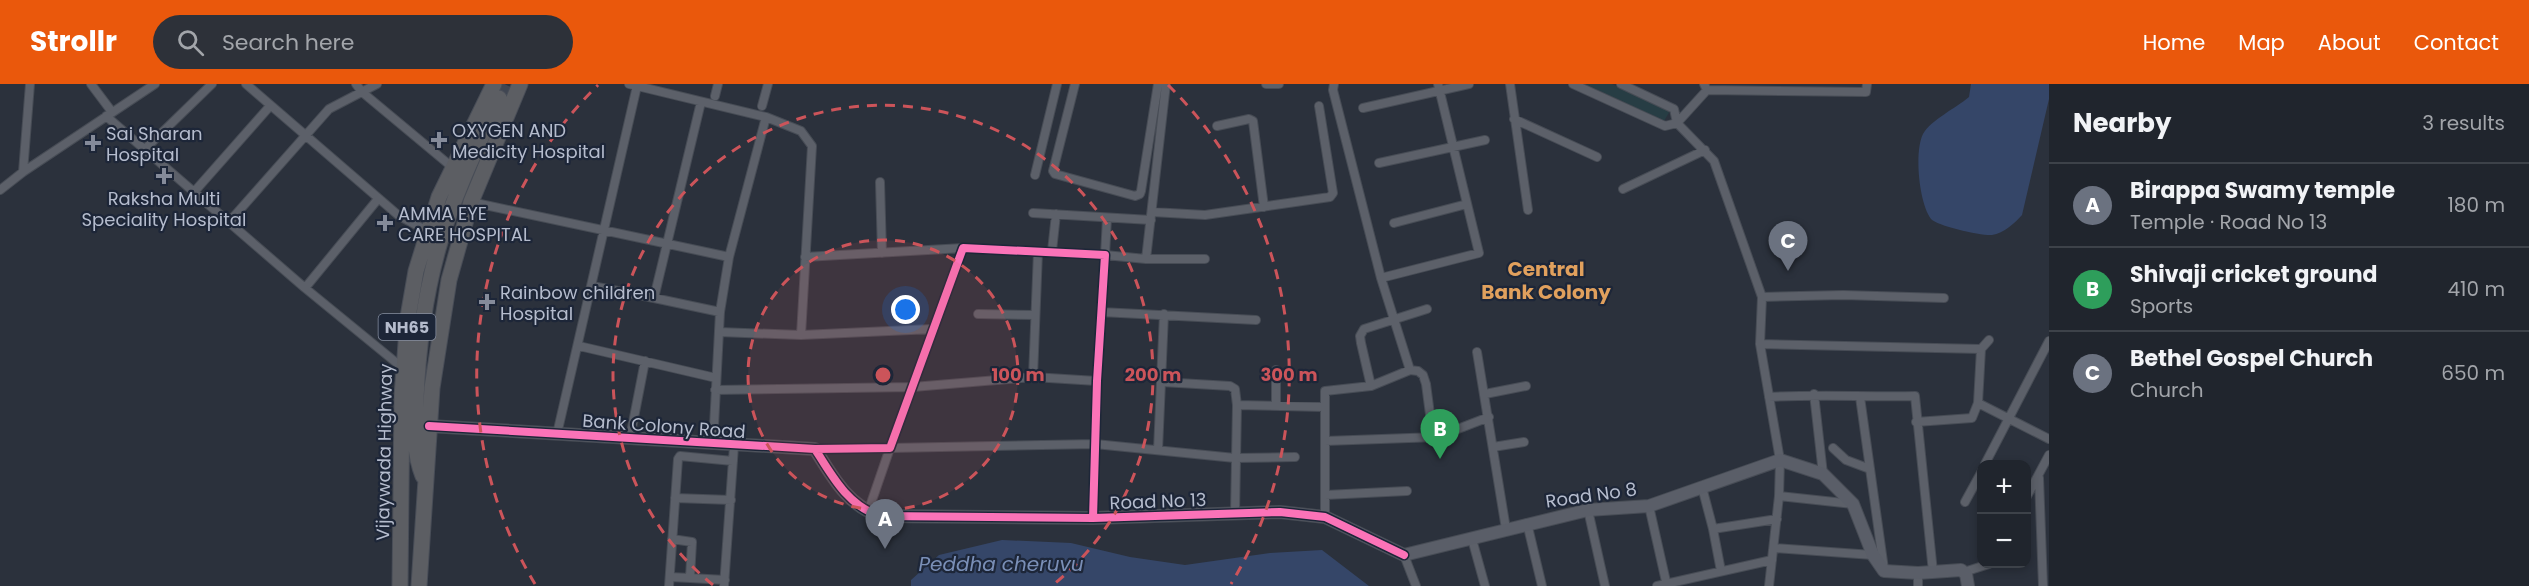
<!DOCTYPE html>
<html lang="en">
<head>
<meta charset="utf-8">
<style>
  :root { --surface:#20252d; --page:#2d3139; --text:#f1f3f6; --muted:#a2a5aa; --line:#3d4249; --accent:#ea580c }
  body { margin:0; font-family:Poppins,sans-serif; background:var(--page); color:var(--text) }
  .controls { position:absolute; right:18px; bottom:18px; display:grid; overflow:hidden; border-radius:12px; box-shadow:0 3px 9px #0003 }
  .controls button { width:54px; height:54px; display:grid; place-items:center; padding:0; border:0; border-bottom:2px solid var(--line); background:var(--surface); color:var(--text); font:30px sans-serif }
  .you { position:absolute; left:906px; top:226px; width:21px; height:21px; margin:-15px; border:4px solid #fff; border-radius:50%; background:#1a73e8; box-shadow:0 0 0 9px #1a73e833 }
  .badge { display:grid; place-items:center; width:39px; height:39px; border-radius:50%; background:var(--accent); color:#fff; font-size:20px; font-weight:700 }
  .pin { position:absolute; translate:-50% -50px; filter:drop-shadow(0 2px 3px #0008) }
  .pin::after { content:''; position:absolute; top:32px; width:21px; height:18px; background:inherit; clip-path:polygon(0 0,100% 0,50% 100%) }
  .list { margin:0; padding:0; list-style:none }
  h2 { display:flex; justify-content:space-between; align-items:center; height:78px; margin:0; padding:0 24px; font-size:26px }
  h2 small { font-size:20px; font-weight:400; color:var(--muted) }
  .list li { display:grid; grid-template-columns:39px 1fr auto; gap:18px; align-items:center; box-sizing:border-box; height:84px; padding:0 24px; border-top:2px solid var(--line) }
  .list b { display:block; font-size:22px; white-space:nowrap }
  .list p { margin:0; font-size:20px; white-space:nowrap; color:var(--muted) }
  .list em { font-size:20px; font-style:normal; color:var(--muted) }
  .icon { flex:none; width:33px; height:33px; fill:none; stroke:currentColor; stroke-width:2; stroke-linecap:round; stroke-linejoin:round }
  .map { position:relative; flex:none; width:2049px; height:502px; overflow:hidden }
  header { display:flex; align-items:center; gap:36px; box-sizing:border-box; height:84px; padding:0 30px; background:var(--accent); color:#fff }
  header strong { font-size:28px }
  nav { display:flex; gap:33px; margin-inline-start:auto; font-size:21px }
  .search { width:420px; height:54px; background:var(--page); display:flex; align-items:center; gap:15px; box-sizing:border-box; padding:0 21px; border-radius:33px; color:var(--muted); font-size:22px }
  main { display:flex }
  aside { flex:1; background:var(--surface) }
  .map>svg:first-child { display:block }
</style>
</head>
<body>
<header>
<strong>Strollr</strong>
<div class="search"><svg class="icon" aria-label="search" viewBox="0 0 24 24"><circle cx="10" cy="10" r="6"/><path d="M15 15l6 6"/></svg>Search here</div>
<nav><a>Home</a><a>Map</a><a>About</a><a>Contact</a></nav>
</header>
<main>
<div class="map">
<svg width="2049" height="502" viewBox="0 0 2049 502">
  <rect width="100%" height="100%" fill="#2b313c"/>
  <path fill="#273d44" d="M 1585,0 L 1612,0 L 1670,27 L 1664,37 Z"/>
  <path fill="#354668" d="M 1971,0 L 2049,0 L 2049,15 L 2022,131 C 2015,139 2004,149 1992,151 C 1982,152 1937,142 1931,135 C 1919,119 1914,68 1923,50 C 1931,36 1956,24 1969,13 Z
    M 1002,456 L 1071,459 L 1130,473 L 1185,481 L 1270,469 L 1322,466 L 1369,502 L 911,502 L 911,496 L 939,471 Z"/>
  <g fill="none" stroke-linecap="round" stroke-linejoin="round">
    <path stroke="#404652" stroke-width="15" stroke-dasharray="15 8" stroke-linecap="butt" d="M 499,14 L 506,0"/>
    <g stroke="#474c55" stroke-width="10">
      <path id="street" d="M 91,0 L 112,28
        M 246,0 L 398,131 L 427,147
        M 356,0 L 362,8 L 452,83
        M 629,0 L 766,33 L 801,47 L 812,62 L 801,251
        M 1075,0 L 1053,87 L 1055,90 L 1135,112 L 1140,110 L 1141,107 L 1158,0
        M 1266,0 L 1279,0
        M 1334,0 L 1333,6 L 1381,194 L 1410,286
        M 1510,0 L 1528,126
        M 1573,0 L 1665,42 L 1677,39 L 1707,6
        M 1621,0 L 1674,25 L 1677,39 L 1714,77 L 1762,213 L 1760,260 L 1780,376 L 1779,412 L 1769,502
        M 1704,0 L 1707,6 L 1866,8 L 1867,0
        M 715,12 L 718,0
        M 762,22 L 768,0
        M 1363,24 L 1469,0
        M 106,32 L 305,204 L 404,285
        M 1514,35 L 1597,73
        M 1217,42 L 1249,35 L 1253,37 L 1264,123
        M 145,65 L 212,0
        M 1379,79 L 1485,56
        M 23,88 L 30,0
        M 1035,91 L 1057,0
        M 880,98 L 882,169
        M 1623,105 L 1705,66
        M 0,106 L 23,88 L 155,0
        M 194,108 L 270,22
        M 471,118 L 729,173
        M 1152,128 L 1205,131 L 1330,113 L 1333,109 L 1319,22
        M 1033,129 L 1151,136
        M 1107,134 L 1105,171 L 1146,175 L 1166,0
        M 229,138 L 329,25 L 377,0
        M 1394,139 L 1467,120
        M 1052,167 L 1056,130
        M 805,173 L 963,164
        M 1146,175 L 1205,175
        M 1381,194 L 1479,169 L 1438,0
        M 592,202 L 654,214 L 701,18
        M 305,204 L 378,115
        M 1762,213 L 1843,211 L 1944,214
        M 654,214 L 720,228
        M 1101,228 L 1256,236
        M 978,230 L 1035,231
        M 719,248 L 801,251 L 933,245
        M 1760,260 L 1981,265 L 1978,319 L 1972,334 L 1916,338
        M 579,262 L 716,294
        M 1981,265 L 1989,256
        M 1477,268 L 1506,445
        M 1276,286 L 1276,321
        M 1033,293 L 1038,168
        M 1162,298 L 1230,302 L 1235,305 L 1237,321 L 1324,323
        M 1371,302 L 1361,259 L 1360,252 L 1364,245 L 1427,225
        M 715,306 L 913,303 L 1033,293 L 1097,297
        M 1485,310 L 1526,302
        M 1814,310 L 1823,390
        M 1769,313 C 1818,310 1866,313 1915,312 L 1933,488
        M 1860,313 L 1884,485
        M 1978,319 L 2049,355
        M 557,350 L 637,2
        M 630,354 L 645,277
        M 1325,357 L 1437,353 L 1489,333
        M 713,361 L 720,228 L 729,173 L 766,33
        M 1493,363 L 1524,358
        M 1833,364 L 1846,376 L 1870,385
        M 815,365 L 890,364 L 963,164 L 1105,171 L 1097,297 L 1093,434
        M 1158,366 L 1164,230
        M 1985,380 L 2049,257
        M 2039,394 L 2043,502
        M 1702,403 L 1713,445
        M 1325,411 L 1407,407
        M 1779,412 L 1853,420
        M 675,414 L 731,416
        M 2026,414 L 2049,371
        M 1965,418 L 1982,387
        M 1649,422 L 1667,502
        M 1588,426 L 1605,502
        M 868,428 L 890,364 L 1095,360 L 1235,374 L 1295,373
        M 1235,430 L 1237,321
        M 1325,433 L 1325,307 L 1371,302 L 1410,286 L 1418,287 L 1423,291 L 1426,300 L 1433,353
        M 1527,439 L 1542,502
        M 1472,455 L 1485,502
        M 1774,464 L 1873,471
        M 1404,471 L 1416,502
        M 1721,487 L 1713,445 L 1777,435
        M 1964,488 L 1989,480
        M 670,493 L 690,494 L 692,458 L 672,455
        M 690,494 L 725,496
        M 669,502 L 678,375 L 680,372 L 733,377
        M 724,502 L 734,362
        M 1657,502 L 1772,476
        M 1918,502 L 1918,489"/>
    </g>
    <g stroke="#474c55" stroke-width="14">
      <path id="secondary" d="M 429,342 L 815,365 C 832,392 848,422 880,432 L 1093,434 L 1280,428 L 1325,433 L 1404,471 L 1588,426 L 1649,422 L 1780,376 L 1823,390 L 1853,420 L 1873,471 L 1884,487 L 1918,489 L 1961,486 L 1966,490 L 1968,502"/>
    </g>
    <g stroke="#484d57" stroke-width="17">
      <path id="highway" d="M 423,392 C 413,367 415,343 416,316 C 418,263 425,209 440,158 C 455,108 478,61 499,14
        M 400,502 L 402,312 L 408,233 L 416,187 L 439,113 L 494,0
        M 419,502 L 432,304 L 449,196 L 471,118 L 520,0"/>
    </g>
    <use href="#street" stroke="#5c6069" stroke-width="8"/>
    <use href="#secondary" stroke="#5a5e68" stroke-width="12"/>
    <use href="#highway" stroke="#5c5e63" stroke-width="15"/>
    <g stroke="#1d2638" stroke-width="11">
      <path id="cycleway" d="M 429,342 L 815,365 C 832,392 848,422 880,432 L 1093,434 L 1280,428 L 1325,433 L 1404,471
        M 815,365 L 890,364 L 963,164 L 1105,171 L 1097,297 L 1093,434"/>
    </g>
    <use href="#cycleway" stroke="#fb73b8" stroke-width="8"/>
  </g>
  <circle cx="883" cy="291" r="135" fill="#cc545a" fill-opacity=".12"/>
  <g fill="none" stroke="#cc545a" stroke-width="3" stroke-dasharray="10 8">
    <circle cx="883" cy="291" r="135"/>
    <path d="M713 501A270 270 0 1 1 1053 501"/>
    <path d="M535 500A406 406 0 0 1 598 1M1168 1A406 406 0 0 1 1231 500"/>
  </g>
  <g fill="#858b9a" stroke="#1d2638" stroke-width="2">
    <path d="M436 47h6v6h6v6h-6v6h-6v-6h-6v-6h6z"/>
    <path d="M90 50h6v6h6v6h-6v6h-6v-6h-6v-6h6z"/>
    <path d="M161 83h6v6h6v6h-6v6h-6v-6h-6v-6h6z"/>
    <path d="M382 130h6v6h6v6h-6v6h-6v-6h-6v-6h6z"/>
    <path d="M484 209h6v6h6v6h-6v6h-6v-6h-6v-6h6z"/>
  </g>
  <g text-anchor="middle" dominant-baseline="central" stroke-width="4.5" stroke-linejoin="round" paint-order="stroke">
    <rect fill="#1d2638" stroke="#878fa0" stroke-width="1.5" x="378.5" y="230" width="57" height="26" rx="4.5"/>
    <g font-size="16" font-weight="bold" fill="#b5bccd">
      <text x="407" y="243">NH65</text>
    </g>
    <g font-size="18" fill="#b5bccd" stroke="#1d2638" text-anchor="start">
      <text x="452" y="46">OXYGEN AND<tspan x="452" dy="21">Medicity Hospital</tspan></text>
      <text x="106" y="49">Sai Sharan<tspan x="106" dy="21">Hospital</tspan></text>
      <text x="164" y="114" text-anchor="middle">Raksha Multi<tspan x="164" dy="21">Speciality Hospital</tspan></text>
      <text x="398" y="129">AMMA EYE<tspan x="398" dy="21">CARE HOSPITAL</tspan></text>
      <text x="500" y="208">Rainbow children<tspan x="500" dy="21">Hospital</tspan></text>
    </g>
    <g font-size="18" fill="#b5bccd" stroke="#1d2638">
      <text transform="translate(664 342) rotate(4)">Bank Colony Road</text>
      <text transform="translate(384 368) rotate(-89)">Vijaywada Highway</text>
      <text transform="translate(1591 411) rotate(-8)">Road No 8</text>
      <text transform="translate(1158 417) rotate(-2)">Road No 13</text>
    </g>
    <g font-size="20" font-weight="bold" fill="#e0a05d" stroke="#1d2638">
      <text x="1546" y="185">Central<tspan x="1546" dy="23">Bank Colony</tspan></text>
    </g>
    <g font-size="20" font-style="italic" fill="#7a8fb7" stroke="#1d2638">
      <text x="1001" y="480">Peddha cheruvu</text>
    </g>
  </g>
  <circle cx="883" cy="291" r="9" fill="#cc545a" stroke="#1d2638" stroke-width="3"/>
  <g font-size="18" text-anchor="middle" font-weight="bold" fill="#cc545a" stroke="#1d2638" stroke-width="4.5" stroke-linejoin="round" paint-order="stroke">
    <text x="1018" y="297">100 m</text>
    <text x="1153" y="297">200 m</text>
    <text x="1289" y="297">300 m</text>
  </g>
</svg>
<div class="controls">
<button>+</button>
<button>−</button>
</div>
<div class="you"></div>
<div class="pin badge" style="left:885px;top:465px;background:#6b7280">A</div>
<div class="pin badge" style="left:1440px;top:375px;background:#2e9e5b">B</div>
<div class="pin badge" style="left:1788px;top:187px;background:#6b7280">C</div>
</div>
<aside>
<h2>Nearby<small>3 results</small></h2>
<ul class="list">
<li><span class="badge" style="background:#6b7280">A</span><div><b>Birappa Swamy temple</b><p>Temple · Road No 13</p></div><em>180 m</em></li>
<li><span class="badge" style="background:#2e9e5b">B</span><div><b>Shivaji cricket ground</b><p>Sports</p></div><em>410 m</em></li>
<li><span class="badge" style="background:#6b7280">C</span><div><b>Bethel Gospel Church</b><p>Church</p></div><em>650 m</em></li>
</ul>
</aside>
</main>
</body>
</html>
